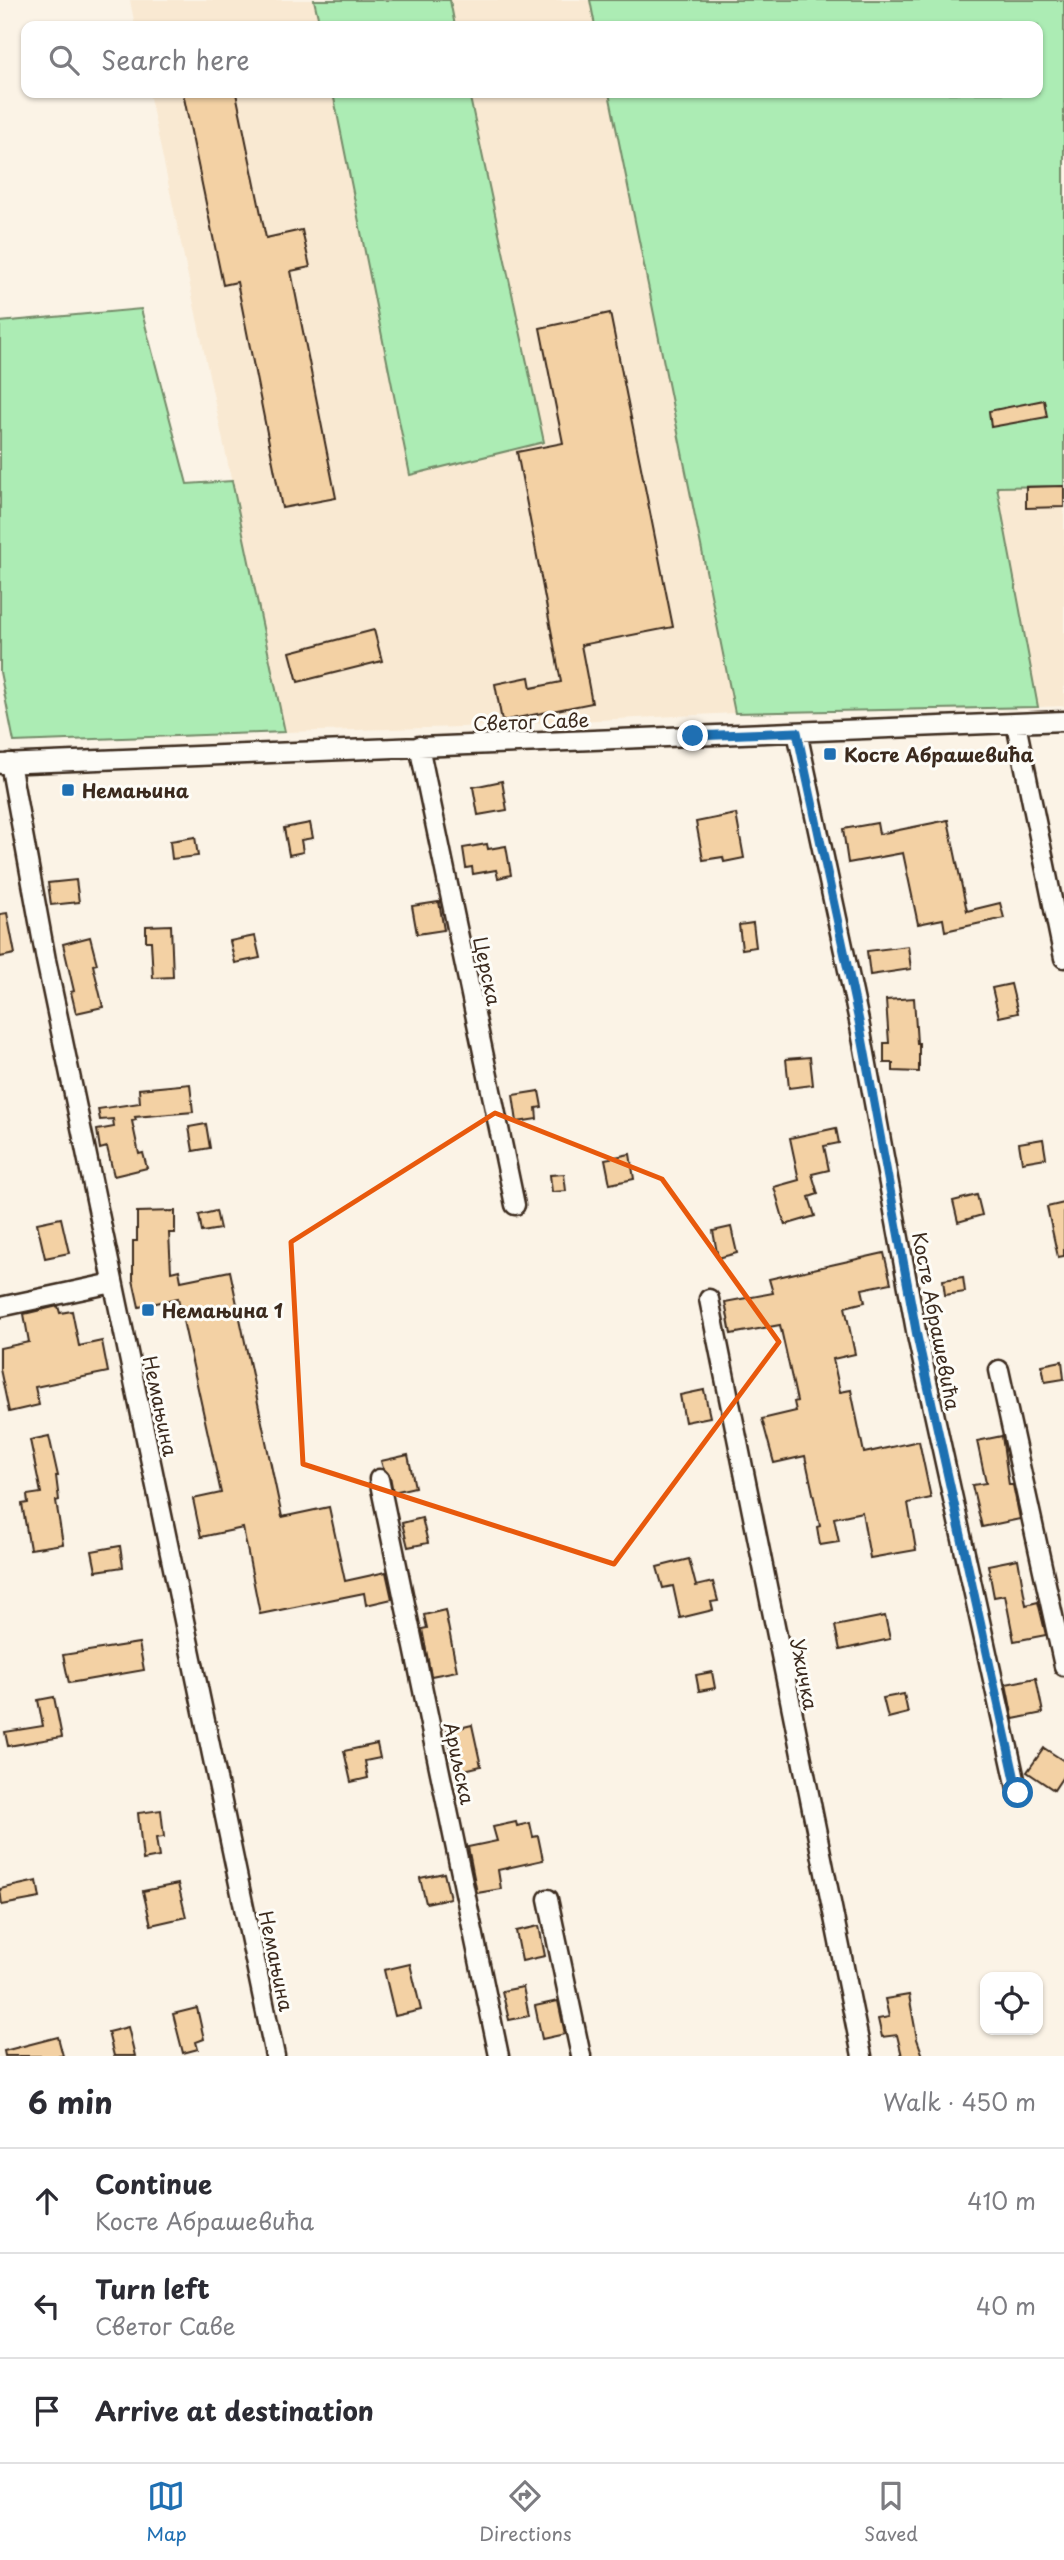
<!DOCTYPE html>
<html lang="en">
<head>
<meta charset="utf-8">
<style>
  :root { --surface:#fff; --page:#f2f2f3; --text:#2b2b33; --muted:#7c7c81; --line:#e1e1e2; --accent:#1f6fb2 }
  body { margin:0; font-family:"Playpen Sans",sans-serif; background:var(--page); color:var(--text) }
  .controls { position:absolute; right:21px; bottom:21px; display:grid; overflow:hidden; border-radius:14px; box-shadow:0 2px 5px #0004 }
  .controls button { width:63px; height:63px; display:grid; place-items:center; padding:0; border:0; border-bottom:2px solid var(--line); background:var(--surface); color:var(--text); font:35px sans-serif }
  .stop { position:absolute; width:21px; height:21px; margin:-16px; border:5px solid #1f6fb2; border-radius:50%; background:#fff }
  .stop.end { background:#1f6fb2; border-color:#fff; box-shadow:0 2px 7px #0008 }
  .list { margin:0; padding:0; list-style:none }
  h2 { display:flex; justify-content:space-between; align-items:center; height:91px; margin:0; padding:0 28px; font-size:30px }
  h2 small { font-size:23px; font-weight:400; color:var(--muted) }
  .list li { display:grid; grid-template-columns:46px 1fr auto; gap:21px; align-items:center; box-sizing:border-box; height:105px; padding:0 28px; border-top:2px solid var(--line) }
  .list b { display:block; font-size:26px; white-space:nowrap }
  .list p { margin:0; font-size:23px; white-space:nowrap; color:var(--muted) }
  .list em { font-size:23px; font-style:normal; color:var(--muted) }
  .icon { flex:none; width:38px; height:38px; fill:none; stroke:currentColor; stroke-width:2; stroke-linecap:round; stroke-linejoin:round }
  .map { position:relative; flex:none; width:1064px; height:2056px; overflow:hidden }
  .search { position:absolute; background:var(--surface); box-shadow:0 2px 5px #0004; left:21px; right:21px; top:21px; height:77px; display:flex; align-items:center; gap:18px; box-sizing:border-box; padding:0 24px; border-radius:14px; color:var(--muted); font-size:26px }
  .sheet { height:406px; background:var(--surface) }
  nav { display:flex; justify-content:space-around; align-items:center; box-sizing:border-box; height:98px; border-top:2px solid var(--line); background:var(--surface); font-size:19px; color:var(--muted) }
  nav a { display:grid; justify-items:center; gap:4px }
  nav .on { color:var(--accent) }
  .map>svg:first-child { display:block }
</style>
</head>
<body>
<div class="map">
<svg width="1064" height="2056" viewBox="0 0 1064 2056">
  <rect width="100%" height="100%" fill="#fbf3e6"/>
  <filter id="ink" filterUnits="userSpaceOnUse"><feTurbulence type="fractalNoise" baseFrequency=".0143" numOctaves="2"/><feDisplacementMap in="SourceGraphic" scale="14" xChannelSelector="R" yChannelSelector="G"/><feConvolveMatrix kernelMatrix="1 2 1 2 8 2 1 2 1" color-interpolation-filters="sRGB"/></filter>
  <g filter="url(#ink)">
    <path fill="#f9e9d2" d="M 130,0 L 314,0 L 320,26 L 135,26 Z
      M 450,0 L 590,0 L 595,26 L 455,26 Z
      M 149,93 L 333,93 L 411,475 L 544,441 L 469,93 L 609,93 L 735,713 L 461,727 L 285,732 Z
      M 997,486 L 1064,486 L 1064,706 L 1038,707 Z"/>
    <path fill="#acecb4" stroke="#748b69" stroke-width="2" d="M 314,0 L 450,0 L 455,26 L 320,26 Z
      M 590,0 L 1064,0 L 1064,486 L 997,487 L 1038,707 L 735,713 L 609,93 L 1038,93 L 1038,26 L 595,26 Z
      M 333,93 L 469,93 L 544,442 L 410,475 Z
      M 141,309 L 187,484 L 232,481 L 285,732 L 14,742 L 0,672 L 0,322 Z"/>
    <path fill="#f3d1a4" stroke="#3b2a1e" stroke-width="2" d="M 183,93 L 236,93 L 266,238 L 302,230 L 310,267 L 291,271 L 336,498 L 282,508 L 237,282 L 223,285 Z
      M 610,313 L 673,627 L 581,645 L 592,703 L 502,721 L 495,684 L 529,677 L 531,688 L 561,682 L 517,452 L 563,443 L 540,328 Z
      M 1044,400 L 1047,417 L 991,427 L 989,411 Z
      M 1064,486 L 1064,507 L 1026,508 L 1026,487 Z
      M 374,630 L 382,661 L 298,682 L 290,652 Z
      M 502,781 L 507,810 L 478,815 L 473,787 Z
      M 736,814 L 744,858 L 724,862 L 723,857 L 703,860 L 696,822 Z
      M 948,820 L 967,911 L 1000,903 L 1004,918 L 945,931 L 943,919 L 918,924 L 903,853 L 848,863 L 843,829 L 877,823 L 879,834 Z
      M 310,823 L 313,838 L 301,840 L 303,852 L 289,855 L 284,828 Z
      M 195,837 L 198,856 L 172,859 L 170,841 Z
      M 487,844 L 488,849 L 506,846 L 511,875 L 498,878 L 496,870 L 473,874 L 472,867 L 466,868 L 463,848 Z
      M 76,880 L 79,902 L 51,905 L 48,883 Z
      M 439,902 L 444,930 L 417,934 L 412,906 Z
      M 7,913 L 15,954 L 0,957 L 0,914 Z
      M 753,923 L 756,947 L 742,949 L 739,925 Z
      M 171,925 L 173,977 L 153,978 L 151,941 L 146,941 L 146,926 Z
      M 255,936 L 260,958 L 235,963 L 230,941 Z
      M 90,937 L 97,964 L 93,965 L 103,1007 L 76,1013 L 71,992 L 74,991 L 63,944 Z
      M 908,946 L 911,969 L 870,975 L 867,951 Z
      M 1011,984 L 1018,1013 L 999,1017 L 992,988 Z
      M 914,998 L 917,1043 L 919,1043 L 919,1072 L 893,1071 L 893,1063 L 884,1063 L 884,1043 L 889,1043 L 886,1000 Z
      M 810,1057 L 813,1085 L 789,1088 L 786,1059 Z
      M 190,1084 L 193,1112 L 135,1117 L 136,1120 L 132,1121 L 139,1154 L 143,1153 L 147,1168 L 114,1176 L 107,1147 L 100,1149 L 97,1130 L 114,1127 L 113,1119 L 100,1120 L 98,1109 L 140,1103 L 139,1089 Z
      M 539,1091 L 542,1107 L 536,1108 L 537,1119 L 517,1122 L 513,1095 Z
      M 206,1124 L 210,1148 L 193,1151 L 189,1127 Z
      M 836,1128 L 839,1143 L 824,1146 L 829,1170 L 812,1174 L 818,1194 L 809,1197 L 815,1216 L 785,1225 L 774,1187 L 799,1180 L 790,1138 Z
      M 1043,1139 L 1046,1158 L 1022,1162 L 1019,1143 Z
      M 630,1154 L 634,1179 L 610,1184 L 605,1159 Z
      M 564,1174 L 566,1191 L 552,1192 L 550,1175 Z
      M 977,1195 L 982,1215 L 958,1222 L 953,1201 Z
      M 1064,1203 L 1064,1256 L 1058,1257 L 1047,1207 Z
      M 175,1211 L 175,1233 L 169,1233 L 171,1272 L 179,1270 L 181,1281 L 230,1271 L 282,1517 L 329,1507 L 345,1581 L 386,1572 L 392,1599 L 366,1605 L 364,1593 L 260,1614 L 243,1528 L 201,1537 L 193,1499 L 221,1493 L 178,1298 L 139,1307 L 133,1280 L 133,1241 L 137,1241 L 137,1212 Z
      M 216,1211 L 220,1229 L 202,1232 L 199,1215 Z
      M 61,1218 L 69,1253 L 45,1258 L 37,1223 Z
      M 731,1227 L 737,1253 L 718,1258 L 713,1231 Z
      M 884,1253 L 891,1283 L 862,1289 L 865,1302 L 845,1307 L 855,1354 L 833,1359 L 840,1392 L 851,1390 L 864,1453 L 919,1441 L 931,1498 L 908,1503 L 916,1550 L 870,1558 L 862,1512 L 834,1518 L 839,1542 L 820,1545 L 817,1527 L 820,1526 L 805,1456 L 774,1463 L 762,1419 L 796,1411 L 794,1402 L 797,1401 L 780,1325 L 731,1334 L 725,1302 L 773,1293 L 769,1279 Z
      M 963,1277 L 965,1292 L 945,1295 L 943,1280 Z
      M 58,1306 L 60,1313 L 72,1311 L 79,1346 L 102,1341 L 108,1372 L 35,1387 L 39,1405 L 9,1412 L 0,1369 L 0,1348 L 29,1342 L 24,1314 Z
      M 1062,1361 L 1064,1379 L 1045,1382 L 1042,1365 Z
      M 704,1390 L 710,1417 L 685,1422 L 680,1395 Z
      M 49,1436 L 58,1476 L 56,1476 L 59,1500 L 56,1501 L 63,1544 L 30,1549 L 22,1504 L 28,1503 L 27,1495 L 41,1493 L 30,1440 Z
      M 1002,1436 L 1009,1485 L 1013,1485 L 1020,1519 L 982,1527 L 972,1485 L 986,1483 L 977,1441 Z
      M 408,1455 L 415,1487 L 393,1492 L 390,1476 L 383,1468 L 381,1461 Z
      M 422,1518 L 428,1543 L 408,1547 L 402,1523 Z
      M 120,1546 L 123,1567 L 96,1571 L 92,1551 Z
      M 689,1559 L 696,1586 L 713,1582 L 718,1601 L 711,1602 L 713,1610 L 680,1618 L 673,1586 L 663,1588 L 657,1567 Z
      M 1018,1559 L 1026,1605 L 1038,1602 L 1046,1635 L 1014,1641 L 1005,1595 L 994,1597 L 988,1565 Z
      M 445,1610 L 457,1671 L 431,1676 L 422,1629 L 427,1628 L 424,1615 Z
      M 885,1616 L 890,1639 L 840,1650 L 835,1626 Z
      M 139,1643 L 144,1670 L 69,1683 L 63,1655 Z
      M 712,1672 L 715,1688 L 699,1691 L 696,1675 Z
      M 1036,1678 L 1043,1713 L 1013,1719 L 1006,1684 Z
      M 904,1694 L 908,1713 L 888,1718 L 883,1698 Z
      M 54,1697 L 62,1737 L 8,1746 L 5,1732 L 43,1726 L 38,1700 Z
      M 472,1725 L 481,1766 L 456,1772 L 447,1731 Z
      M 377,1744 L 380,1758 L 365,1761 L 368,1778 L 351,1782 L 344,1751 Z
      M 1044,1748 L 1064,1761 L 1064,1775 L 1054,1790 L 1027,1772 Z
      M 161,1810 L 164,1837 L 156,1838 L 159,1857 L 143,1860 L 138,1813 Z
      M 516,1822 L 517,1826 L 530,1823 L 533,1837 L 538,1836 L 543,1860 L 498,1870 L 501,1889 L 477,1893 L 468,1847 L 497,1841 L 493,1827 Z
      M 444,1873 L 450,1898 L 426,1903 L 420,1878 Z
      M 37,1881 L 40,1898 L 2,1905 L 0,1889 Z
      M 178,1884 L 186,1917 L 151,1925 L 143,1891 Z
      M 539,1926 L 545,1956 L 522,1961 L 516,1931 Z
      M 410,1964 L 421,2010 L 395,2016 L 384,1970 Z
      M 523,1987 L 529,2016 L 509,2020 L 502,1991 Z
      M 909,1995 L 917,2039 L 923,2056 L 902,2056 L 897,2035 L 882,2037 L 878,2019 L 889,2017 L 885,1999 Z
      M 558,2001 L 565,2034 L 542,2039 L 535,2006 Z
      M 197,2008 L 204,2039 L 196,2042 L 198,2049 L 183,2053 L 173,2014 Z
      M 128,2027 L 135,2056 L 114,2056 L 108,2032 Z
      M 58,2037 L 63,2056 L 5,2056 L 4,2051 Z"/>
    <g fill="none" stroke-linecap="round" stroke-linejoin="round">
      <g stroke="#3b2a1e" stroke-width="23">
        <path id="minor" d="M 1016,724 L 1064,958
          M 797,732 L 859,1021 L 917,1336 L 1018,1793
          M 419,746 L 515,1205
          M 10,763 L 46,960 L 275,2056
          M 1,764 L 1064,721
          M 709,1299 L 862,2056
          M 0,1307 L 113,1283
          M 999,1370 L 1064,1666
          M 379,1479 L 499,2056
          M 548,1899 L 581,2056"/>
      </g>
      <use href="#minor" stroke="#fdfcf7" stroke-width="18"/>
    </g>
  </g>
  <g fill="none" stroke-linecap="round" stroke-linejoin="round" filter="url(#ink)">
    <path stroke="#1f6fb2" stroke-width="9" d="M 693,736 L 797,732 L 859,1021 L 917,1336 L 1018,1793"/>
  </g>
  <path fill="none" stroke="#e8590c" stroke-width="5" stroke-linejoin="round" d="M 495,1113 L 662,1179 L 779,1342 L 614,1564 L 303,1464 L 291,1242 Z"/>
  <g fill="#1f6fb2" stroke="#fdfcf7" stroke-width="2.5">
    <rect x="823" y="747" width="14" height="14" rx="3.5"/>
    <rect x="61" y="783" width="14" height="14" rx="3.5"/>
    <rect x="141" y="1303" width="14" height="14" rx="3.5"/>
  </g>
  <g text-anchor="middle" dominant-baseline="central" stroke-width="6" stroke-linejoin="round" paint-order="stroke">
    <g font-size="19" fill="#3b2a1e" stroke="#fdfcf7">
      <text transform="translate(531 721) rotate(-2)">Светог Саве</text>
      <text transform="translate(488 971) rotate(78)">Церска</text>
      <text transform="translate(937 1321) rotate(79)">Косте Абрашевића</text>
      <text transform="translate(161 1406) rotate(78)">Немањина</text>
      <text transform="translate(805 1674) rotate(79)">Ужичка</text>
      <text transform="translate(460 1763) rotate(78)">Ариљска</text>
      <text transform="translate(277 1961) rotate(78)">Немањина</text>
    </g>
    <g font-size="19" font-weight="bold" fill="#3b2a1e" stroke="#fdfcf7" text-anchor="start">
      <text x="844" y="754">Косте Абрашевића</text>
      <text x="82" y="790">Немањина</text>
      <text x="162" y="1310">Немањина 1</text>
    </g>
  </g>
</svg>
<div class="controls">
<button><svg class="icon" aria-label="locate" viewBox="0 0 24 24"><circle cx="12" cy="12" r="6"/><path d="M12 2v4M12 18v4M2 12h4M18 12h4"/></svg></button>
</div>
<div class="stop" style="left:1018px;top:1793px"></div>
<div class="stop end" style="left:693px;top:736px"></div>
<div class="search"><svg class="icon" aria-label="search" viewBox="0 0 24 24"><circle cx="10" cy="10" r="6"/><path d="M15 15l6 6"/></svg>Search here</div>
</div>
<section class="sheet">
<h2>6 min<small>Walk · 450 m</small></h2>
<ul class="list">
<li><svg class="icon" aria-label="ahead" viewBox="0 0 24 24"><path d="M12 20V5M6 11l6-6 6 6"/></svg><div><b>Continue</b><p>Косте Абрашевића</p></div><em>410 m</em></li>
<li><svg class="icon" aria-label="left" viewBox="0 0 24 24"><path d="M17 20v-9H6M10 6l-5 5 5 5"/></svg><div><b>Turn left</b><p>Светог Саве</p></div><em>40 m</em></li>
<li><svg class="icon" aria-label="arrive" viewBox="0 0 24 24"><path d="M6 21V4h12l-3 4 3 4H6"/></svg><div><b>Arrive at destination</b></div></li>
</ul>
</section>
<nav>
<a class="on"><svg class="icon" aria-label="map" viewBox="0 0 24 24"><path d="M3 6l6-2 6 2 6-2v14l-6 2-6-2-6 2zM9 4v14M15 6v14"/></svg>Map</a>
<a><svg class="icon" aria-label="directions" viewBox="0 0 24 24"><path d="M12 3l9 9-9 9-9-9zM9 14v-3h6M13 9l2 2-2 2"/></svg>Directions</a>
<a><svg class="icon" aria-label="saved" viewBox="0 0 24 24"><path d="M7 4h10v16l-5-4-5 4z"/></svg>Saved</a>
</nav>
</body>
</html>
